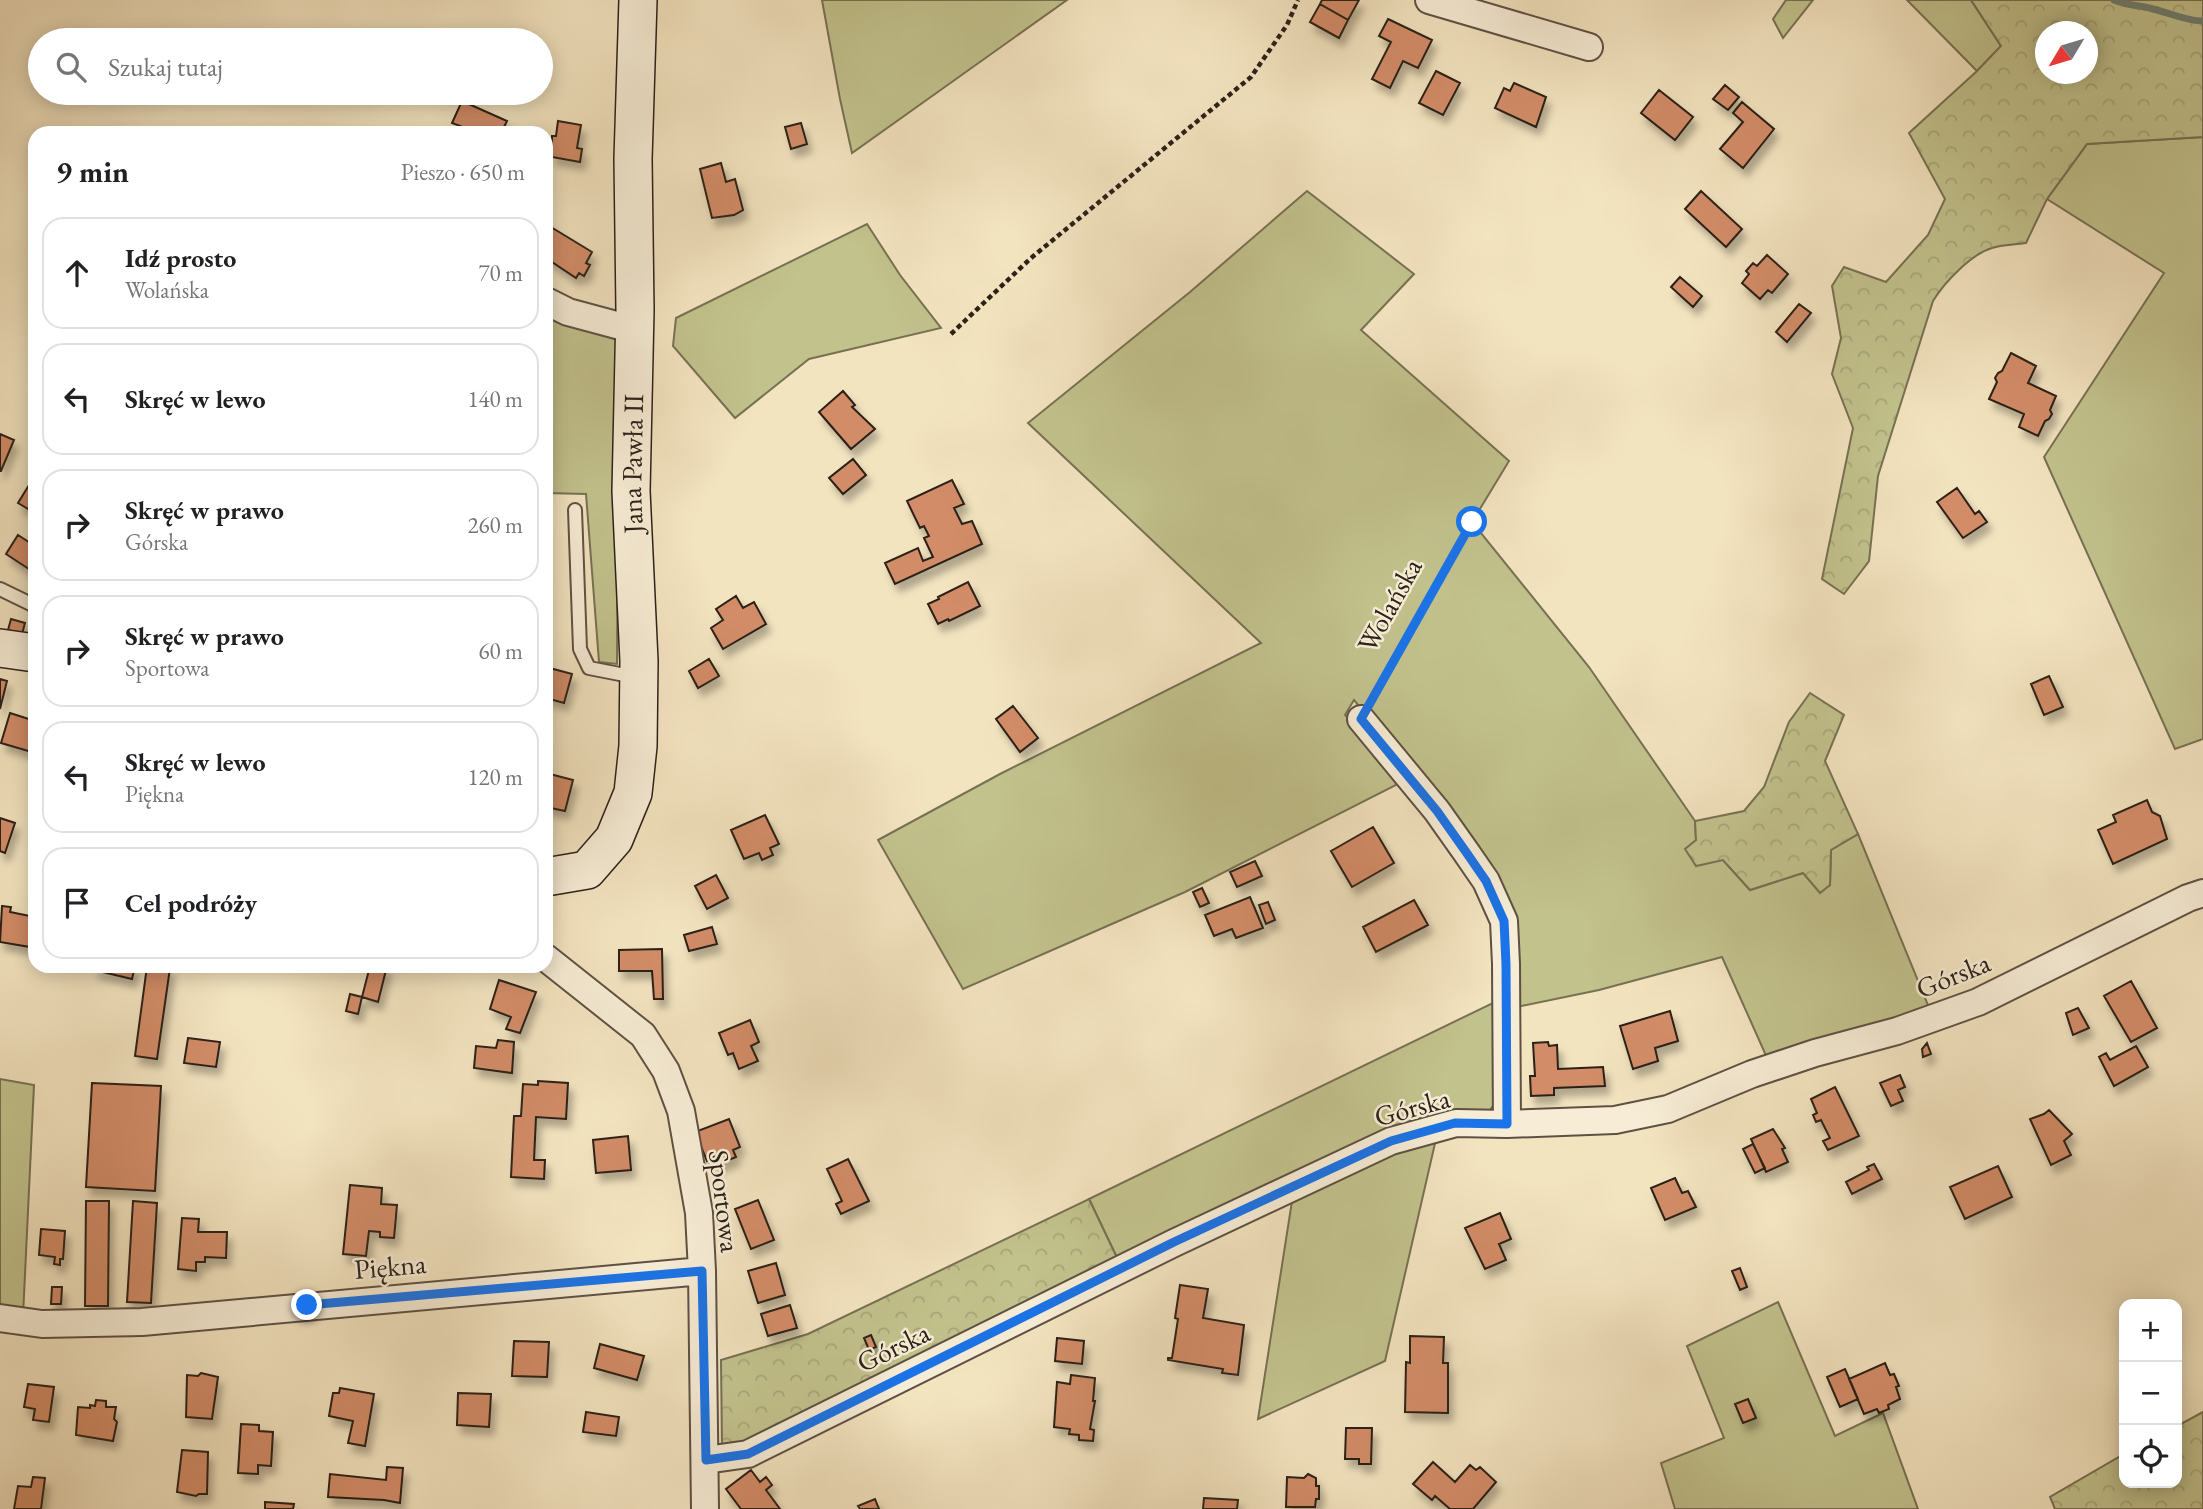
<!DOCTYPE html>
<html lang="pl">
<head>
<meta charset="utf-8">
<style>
  :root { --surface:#fff; --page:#f6f6f6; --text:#202124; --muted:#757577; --line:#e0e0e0 }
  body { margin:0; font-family:"EB Garamond",serif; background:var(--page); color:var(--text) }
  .controls { position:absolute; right:21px; bottom:21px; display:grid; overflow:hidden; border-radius:14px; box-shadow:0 4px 18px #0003 }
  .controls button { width:63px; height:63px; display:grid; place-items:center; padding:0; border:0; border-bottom:2px solid var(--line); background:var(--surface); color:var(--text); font:35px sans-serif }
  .compass { position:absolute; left:2035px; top:21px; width:63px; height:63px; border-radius:50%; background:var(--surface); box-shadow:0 4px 18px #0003; rotate:232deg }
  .stop { position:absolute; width:21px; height:21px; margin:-16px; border:5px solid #1a73e8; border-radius:50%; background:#fff }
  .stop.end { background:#1a73e8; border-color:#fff; box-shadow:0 2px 7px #0008 }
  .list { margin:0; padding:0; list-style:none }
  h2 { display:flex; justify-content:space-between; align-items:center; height:91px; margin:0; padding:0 28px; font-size:30px }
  h2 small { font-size:23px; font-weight:400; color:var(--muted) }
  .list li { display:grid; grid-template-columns:46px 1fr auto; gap:21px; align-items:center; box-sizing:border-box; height:112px; margin:0 14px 14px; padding:0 14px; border:2px solid var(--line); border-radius:21px }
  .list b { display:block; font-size:26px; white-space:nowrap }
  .list p { margin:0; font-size:23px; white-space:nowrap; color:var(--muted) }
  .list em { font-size:23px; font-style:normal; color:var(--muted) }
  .icon { flex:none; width:38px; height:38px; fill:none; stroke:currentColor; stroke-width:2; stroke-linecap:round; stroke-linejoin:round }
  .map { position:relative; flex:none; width:2203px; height:1509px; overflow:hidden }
  .search { position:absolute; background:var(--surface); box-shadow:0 4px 18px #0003; left:28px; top:28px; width:525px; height:77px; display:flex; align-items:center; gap:18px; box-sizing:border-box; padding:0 24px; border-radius:38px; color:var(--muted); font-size:26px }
  .panel { position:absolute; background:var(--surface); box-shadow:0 4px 18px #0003; left:28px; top:126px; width:525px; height:847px; border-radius:21px }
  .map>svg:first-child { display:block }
</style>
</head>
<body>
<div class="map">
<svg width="2203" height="1509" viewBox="0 0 2203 1509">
  <defs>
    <pattern id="forest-crowns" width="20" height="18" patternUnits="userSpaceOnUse" patternTransform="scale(1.75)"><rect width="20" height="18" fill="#c2c28d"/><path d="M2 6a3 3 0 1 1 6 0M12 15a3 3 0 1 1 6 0" fill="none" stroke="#a7a679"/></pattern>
    <filter id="shadow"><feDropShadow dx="4.5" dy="8" stdDeviation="3.5" flood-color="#0004"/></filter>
  </defs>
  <rect width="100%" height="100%" fill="#f3e4c0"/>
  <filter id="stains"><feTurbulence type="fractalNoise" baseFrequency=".00286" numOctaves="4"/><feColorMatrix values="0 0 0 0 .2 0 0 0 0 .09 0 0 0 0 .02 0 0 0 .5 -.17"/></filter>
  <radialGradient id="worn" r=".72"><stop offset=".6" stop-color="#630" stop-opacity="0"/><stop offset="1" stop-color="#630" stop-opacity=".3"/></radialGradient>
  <path fill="#c2c28d" stroke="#777153" stroke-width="2" d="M 822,0 L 1067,0 L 852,153 L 840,99 Z
    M 1786,0 L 1813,0 L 1783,38 L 1773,19 Z
    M 1907,0 L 1971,0 L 2001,46 L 1977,71 Z
    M 2203,137 L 2203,739 L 2175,749 L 2044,457 L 2164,273 L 2047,199 L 2087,144 Z
    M 1307,191 L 1414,274 L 1361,330 L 1509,461 L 1472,522 L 1589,667 L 1695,821 L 1696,840 L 1723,860 L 1750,890 L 1803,873 L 1830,885 L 1831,850 L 1858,834 L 1930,1010 L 1768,1060 L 1722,957 L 1599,990 L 1512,1008 L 1507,907 L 1428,789 L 1354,700 L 1345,715 L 1355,723 L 1400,783 L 1185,892 L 963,989 L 878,840 L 1000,774 L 1261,643 L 1028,423 L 1190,292 Z
    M 867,224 L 900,275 L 941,328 L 809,359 L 735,418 L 673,346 L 676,318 Z
    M 546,308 L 619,338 L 617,664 L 599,662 L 586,494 L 546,493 Z
    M 1497,1001 L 1498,1099 L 1487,1114 L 1120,1264 L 1089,1199 Z
    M 0,1079 L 34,1085 L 23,1316 L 0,1311 Z
    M 1436,1139 L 1385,1361 L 1258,1419 L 1292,1201 L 1374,1158 Z
    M 1778,1302 L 1835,1436 L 1883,1413 L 1918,1509 L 1675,1509 L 1661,1463 L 1724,1438 L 1687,1346 Z"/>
  <path fill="url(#forest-crowns)" stroke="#777153" stroke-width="2" fill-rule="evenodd" d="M 1971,0 L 2203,0 L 2203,137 L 2087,144 L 2047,199 L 2026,243 C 2015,245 2002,244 1992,248 C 1971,254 1944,283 1933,301 L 1878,476 L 1869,561 L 1844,594 L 1822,579 L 1853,428 L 1832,374 L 1841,338 L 1832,286 L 1844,267 L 1886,282 L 1928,235 L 1945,199 L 1909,133 L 1977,71 L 2001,46 ZM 2046,32 L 2088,32 L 2088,74 L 2046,74 Z
    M 1810,693 L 1844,715 L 1825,761 L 1858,834 L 1831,850 L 1830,885 L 1820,893 L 1803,873 L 1750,890 L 1723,860 L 1696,866 L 1685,849 L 1696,840 L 1695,821 L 1744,811 L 1764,787 L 1789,722 Z
    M 1089,1199 L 1120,1264 L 742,1448 L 722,1447 L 721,1360 L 808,1334 Z
    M 2203,1412 L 2203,1509 L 2055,1509 L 2050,1497 L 2124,1454 L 2124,1483 L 2177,1483 L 2177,1426 Z"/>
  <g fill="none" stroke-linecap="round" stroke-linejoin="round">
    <path stroke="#6f7f74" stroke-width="7" d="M 2114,0 C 2129,6 2138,5 2153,9 C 2170,13 2186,21 2203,21"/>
  </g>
  <path fill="#d28c67" stroke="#2c2019" stroke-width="2" filter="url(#shadow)" d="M 1322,0 L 1359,0 L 1348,20 L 1320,4 Z
    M 1320,4 L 1348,20 L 1339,38 L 1310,22 Z
    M 1388,19 L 1432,40 L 1418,68 L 1403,61 L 1390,88 L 1372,79 L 1391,42 L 1379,36 Z
    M 1436,71 L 1460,83 L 1443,115 L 1419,103 Z
    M 1514,83 L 1546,97 L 1536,127 L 1495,108 L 1504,88 L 1510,91 Z
    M 1725,85 L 1739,97 L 1728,110 L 1713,99 Z
    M 1659,90 L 1693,117 L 1675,140 L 1641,113 Z
    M 462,101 L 507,121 L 501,133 L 468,133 L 462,130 L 463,127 L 452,123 Z
    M 1742,102 L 1774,129 L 1743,168 L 1720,149 L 1743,122 L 1733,113 Z
    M 558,121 L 581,125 L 577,148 L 582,149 L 580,162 L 552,157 L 552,136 L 556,136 Z
    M 801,123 L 807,144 L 791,149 L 785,127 Z
    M 721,163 L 726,182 L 735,179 L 743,210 L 734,215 L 712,218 L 700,169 Z
    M 1701,191 L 1742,229 L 1726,247 L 1685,209 Z
    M 546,224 L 592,252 L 586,263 L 590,265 L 584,276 L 579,273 L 576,278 L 546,258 Z
    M 1767,255 L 1788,274 L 1772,293 L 1768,290 L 1760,299 L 1742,283 L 1749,274 L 1746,271 L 1753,263 L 1757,266 Z
    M 1680,277 L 1702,296 L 1693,307 L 1671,287 Z
    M 1799,304 L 1811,313 L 1787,342 L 1776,332 Z
    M 2011,353 L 2036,366 L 2028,383 L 2056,396 L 2050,410 L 2052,414 L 2049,419 L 2045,421 L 2038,436 L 2019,427 L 2024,414 L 1989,399 L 1997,382 L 1995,378 L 1998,373 L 2002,371 Z
    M 843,391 L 855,405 L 852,407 L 875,429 L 851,449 L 819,412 Z
    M 0,434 L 14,440 L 1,471 L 0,471 Z
    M 853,459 L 866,475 L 843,494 L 829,478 Z
    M 34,477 L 35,477 L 35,513 L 18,503 Z
    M 952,480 L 964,504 L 954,508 L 962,524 L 972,521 L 982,544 L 895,584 L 885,563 L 918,548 L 923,561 L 933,557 L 924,538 L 929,536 L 924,526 L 920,528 L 907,501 Z
    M 1957,488 L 1975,514 L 1979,511 L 1987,522 L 1963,538 L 1937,502 Z
    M 18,535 L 35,546 L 35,573 L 6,554 Z
    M 968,582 L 980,606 L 949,621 L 948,619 L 938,624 L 928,604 L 939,599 L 938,597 Z
    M 736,596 L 743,608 L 754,602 L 766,624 L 723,649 L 711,628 L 723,620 L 716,609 Z
    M 11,619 L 25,623 L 22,634 L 8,630 Z
    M 709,659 L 719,676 L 698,688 L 689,671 Z
    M 546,667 L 572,674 L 564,703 L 546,698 Z
    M 2049,676 L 2063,707 L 2044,715 L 2031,684 Z
    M 0,679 L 7,681 L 0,709 Z
    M 1013,706 L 1038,738 L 1020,752 L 996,719 Z
    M 10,713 L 35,721 L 35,753 L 1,743 Z
    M 546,773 L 573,780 L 565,811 L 546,807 Z
    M 2147,800 L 2152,812 L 2160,816 L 2167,839 L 2113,864 L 2098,830 L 2116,822 L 2113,815 Z
    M 765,815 L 779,844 L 770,848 L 773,855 L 762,860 L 759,853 L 744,859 L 731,830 Z
    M 0,818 L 15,823 L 5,853 L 0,851 Z
    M 1373,827 L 1394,863 L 1352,887 L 1331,851 Z
    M 1255,861 L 1262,876 L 1237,887 L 1230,872 Z
    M 716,875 L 728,898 L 707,909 L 695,886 Z
    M 1202,888 L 1209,903 L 1200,907 L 1193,892 Z
    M 1250,897 L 1263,928 L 1236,938 L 1232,929 L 1214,936 L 1205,915 Z
    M 1414,900 L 1428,925 L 1376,952 L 1363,927 Z
    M 1268,902 L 1275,920 L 1266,924 L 1259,905 Z
    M 2,906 L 11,907 L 10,912 L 35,917 L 35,942 L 30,942 L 30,947 L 0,942 Z
    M 712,927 L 717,944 L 689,951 L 684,935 Z
    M 662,949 L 663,999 L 654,999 L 652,971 L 619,971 L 619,950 Z
    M 95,966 L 135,966 L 132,979 L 94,970 Z
    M 147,966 L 170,968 L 157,1059 L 135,1056 Z
    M 370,966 L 387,966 L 378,1002 L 362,997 Z
    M 499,980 L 536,992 L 520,1033 L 506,1029 L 511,1017 L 490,1009 Z
    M 2131,981 L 2157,1028 L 2131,1042 L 2104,996 Z
    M 350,994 L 362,997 L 358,1014 L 346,1011 Z
    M 2078,1008 L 2089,1028 L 2073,1035 L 2066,1013 Z
    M 1670,1011 L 1678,1041 L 1655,1048 L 1658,1061 L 1633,1069 L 1620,1026 Z
    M 750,1020 L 759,1042 L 751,1046 L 758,1061 L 739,1069 L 733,1053 L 728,1055 L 719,1033 Z
    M 188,1038 L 220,1042 L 216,1067 L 184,1063 Z
    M 498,1040 L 514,1042 L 512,1073 L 474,1068 L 476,1046 L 496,1048 Z
    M 1548,1042 L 1549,1046 L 1557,1045 L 1558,1069 L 1603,1067 L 1605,1086 L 1554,1088 L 1554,1095 L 1531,1096 L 1530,1076 L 1535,1076 L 1533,1043 Z
    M 1927,1043 L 1931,1054 L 1923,1057 L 1922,1049 Z
    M 2136,1046 L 2148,1067 L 2114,1086 L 2099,1057 L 2106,1053 L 2110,1060 Z
    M 1900,1075 L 1905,1087 L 1898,1090 L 1903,1101 L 1891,1106 L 1880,1083 Z
    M 538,1081 L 568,1083 L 566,1119 L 536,1117 L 534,1160 L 545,1160 L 544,1179 L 511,1177 L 514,1116 L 521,1116 L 523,1084 L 538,1085 Z
    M 92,1083 L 161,1086 L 155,1191 L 86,1187 Z
    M 1835,1087 L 1859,1136 L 1828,1150 L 1823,1141 L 1830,1138 L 1821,1120 L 1816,1122 L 1813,1115 L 1817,1113 L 1811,1099 Z
    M 2049,1110 L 2072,1134 L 2064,1141 L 2071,1155 L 2051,1165 L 2030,1119 L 2044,1114 Z
    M 729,1119 L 740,1147 L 733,1150 L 736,1157 L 717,1165 L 714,1157 L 707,1161 L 695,1132 Z
    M 1773,1129 L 1785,1148 L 1782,1149 L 1788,1162 L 1766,1172 L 1751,1139 Z
    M 628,1136 L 631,1170 L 596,1173 L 593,1140 Z
    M 1753,1144 L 1765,1168 L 1755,1173 L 1743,1149 Z
    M 848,1159 L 869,1201 L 841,1214 L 836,1204 L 842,1201 L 827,1169 Z
    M 1874,1164 L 1882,1179 L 1852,1194 L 1846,1182 L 1869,1170 L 1867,1167 Z
    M 1998,1166 L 2012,1197 L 1965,1219 L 1950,1187 Z
    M 1675,1178 L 1682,1193 L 1688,1191 L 1696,1207 L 1665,1220 L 1651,1188 Z
    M 350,1185 L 382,1188 L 381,1204 L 397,1205 L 394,1238 L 380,1237 L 380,1232 L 369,1231 L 366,1256 L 343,1254 Z
    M 758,1200 L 774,1240 L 751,1249 L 735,1209 Z
    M 86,1201 L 109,1201 L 108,1306 L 85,1306 Z
    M 133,1201 L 157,1203 L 151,1303 L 127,1302 Z
    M 1500,1213 L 1511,1239 L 1499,1244 L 1506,1260 L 1485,1269 L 1465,1228 Z
    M 182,1218 L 199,1219 L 198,1232 L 227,1232 L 226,1258 L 205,1257 L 205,1262 L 196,1262 L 196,1271 L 178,1269 Z
    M 41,1229 L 65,1231 L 63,1259 L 60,1259 L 60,1265 L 54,1264 L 55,1257 L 39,1255 Z
    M 776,1263 L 785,1295 L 758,1303 L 748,1271 Z
    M 1740,1268 L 1747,1287 L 1740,1290 L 1732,1271 Z
    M 1180,1285 L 1208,1289 L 1203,1318 L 1244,1325 L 1238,1375 L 1222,1373 L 1223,1369 L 1168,1360 L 1168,1358 L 1172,1358 L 1178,1319 L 1175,1318 Z
    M 52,1287 L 62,1287 L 61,1304 L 51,1304 Z
    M 790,1305 L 797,1328 L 768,1336 L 761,1314 Z
    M 871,1335 L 876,1347 L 869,1350 L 864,1338 Z
    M 1410,1336 L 1444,1337 L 1443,1363 L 1448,1363 L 1448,1413 L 1405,1412 L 1406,1362 L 1410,1363 Z
    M 1057,1338 L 1084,1341 L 1082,1364 L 1055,1361 Z
    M 514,1341 L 549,1342 L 547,1377 L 512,1376 Z
    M 600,1344 L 644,1356 L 637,1380 L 594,1368 Z
    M 1885,1363 L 1890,1375 L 1894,1374 L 1899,1386 L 1896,1387 L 1900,1399 L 1888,1405 L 1889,1409 L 1879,1413 L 1877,1409 L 1864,1414 L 1849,1379 Z
    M 1845,1369 L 1858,1399 L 1840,1407 L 1827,1377 Z
    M 201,1373 L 218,1377 L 212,1419 L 186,1417 L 187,1375 L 198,1376 Z
    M 1071,1375 L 1095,1378 L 1093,1401 L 1095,1401 L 1090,1429 L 1094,1430 L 1093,1441 L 1079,1440 L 1079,1435 L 1069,1434 L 1070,1429 L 1054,1427 L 1057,1382 L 1070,1384 Z
    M 28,1384 L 54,1387 L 49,1422 L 33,1420 L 35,1409 L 24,1407 Z
    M 340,1388 L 374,1394 L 365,1446 L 348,1443 L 353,1421 L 329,1416 L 333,1393 L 339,1393 Z
    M 458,1393 L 491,1394 L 489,1427 L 457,1425 Z
    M 1748,1399 L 1756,1418 L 1743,1423 L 1735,1404 Z
    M 96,1400 L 106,1401 L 106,1407 L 116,1407 L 114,1419 L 117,1422 L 113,1441 L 76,1435 L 78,1407 L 90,1408 L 90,1405 L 95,1406 Z
    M 586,1412 L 619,1417 L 616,1436 L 583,1432 Z
    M 241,1424 L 259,1425 L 259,1431 L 273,1432 L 271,1466 L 258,1465 L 258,1474 L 238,1473 Z
    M 1346,1428 L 1372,1428 L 1371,1464 L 1359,1464 L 1359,1459 L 1345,1459 Z
    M 182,1450 L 208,1452 L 207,1494 L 199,1494 L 196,1496 L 177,1492 Z
    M 1433,1462 L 1455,1482 L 1470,1465 L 1476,1470 L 1480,1467 L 1496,1482 L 1473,1509 L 1450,1509 L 1435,1496 L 1432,1500 L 1413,1484 Z
    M 387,1467 L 403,1468 L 400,1503 L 384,1500 L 328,1497 L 330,1474 L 386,1480 Z
    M 751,1470 L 760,1482 L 766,1477 L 772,1485 L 766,1490 L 780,1509 L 741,1509 L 726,1489 Z
    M 1308,1474 L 1316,1478 L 1316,1486 L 1319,1486 L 1319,1499 L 1316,1499 L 1315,1507 L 1286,1507 L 1287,1477 L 1304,1478 Z
    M 33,1477 L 45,1478 L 41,1509 L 14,1509 L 18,1486 L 31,1487 Z
    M 1204,1498 L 1238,1500 L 1237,1509 L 1203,1509 Z
    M 875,1499 L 879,1509 L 860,1509 L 858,1506 Z
    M 265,1502 L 294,1504 L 293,1509 L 265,1509 Z"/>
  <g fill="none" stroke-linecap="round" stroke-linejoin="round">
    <g stroke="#5e5143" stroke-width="16">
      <path id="lane" d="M 575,510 L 580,649 L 589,668 L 635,677
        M 0,589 L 35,606"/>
    </g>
    <g stroke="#5e5143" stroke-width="30">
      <path id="street" d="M 1429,0 L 1589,47
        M 546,301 L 568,312 L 635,330
        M 1361,719 L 1437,811 L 1466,852 L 1486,881 L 1504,921 L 1506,964 L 1507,1124
        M 546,958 L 643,1035 L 666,1071 L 681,1111 L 699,1213 L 702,1271 L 705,1509
        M 0,1318 L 42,1324 L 142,1322 L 702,1271
        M 706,1460 L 748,1454 L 1174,1243 L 1391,1141 L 1456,1123 L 1507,1124 L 1615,1120 L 1668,1109 L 1752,1074 L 1815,1053 L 1897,1031 L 1978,1002 L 2188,898 L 2203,893"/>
    </g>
    <g stroke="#2c2019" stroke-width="40">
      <g id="secondary">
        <path d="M 0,648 L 35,653"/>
        <path id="s1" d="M 546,877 L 587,870 L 614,839 L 633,793 L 638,746 L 639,661 L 631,491 L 635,310 L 633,159 L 638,0"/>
      </g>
    </g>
    <path stroke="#2c2019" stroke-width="4.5" stroke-dasharray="5 3.5" stroke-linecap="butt" d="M 951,334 L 1031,258 L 1251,77 L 1287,25 L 1298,0
      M 1372,700 L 1472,522"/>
    <use href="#lane" stroke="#f7edd6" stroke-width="12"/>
    <use href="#street" stroke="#f7edd6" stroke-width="26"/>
    <use href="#secondary" stroke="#f7edd6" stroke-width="37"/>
  </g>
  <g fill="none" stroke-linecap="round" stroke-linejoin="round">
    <path stroke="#1a73e8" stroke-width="9" d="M 307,1305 L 702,1271 L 706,1460 L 748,1454 L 1174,1242 L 1391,1141 L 1455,1123 L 1507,1124 L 1506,964 L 1504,921 L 1486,881 L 1466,852 L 1437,811 L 1361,719 L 1472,522"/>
  </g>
  <g text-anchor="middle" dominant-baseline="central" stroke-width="5" stroke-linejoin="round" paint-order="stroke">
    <g font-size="28" fill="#2c2019" stroke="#f7edd6">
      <text stroke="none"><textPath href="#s1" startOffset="462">Jana Pawła II</textPath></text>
      <text transform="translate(1389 605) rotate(-61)">Wolańska</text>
      <text transform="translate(1953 975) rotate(-22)">Górska</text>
      <text transform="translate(1412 1107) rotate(-15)">Górska</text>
      <text transform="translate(725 1201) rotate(83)">Sportowa</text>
      <text transform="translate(390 1266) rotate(-5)">Piękna</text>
      <text transform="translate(893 1347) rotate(-26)">Górska</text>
    </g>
  </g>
  <rect width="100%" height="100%" filter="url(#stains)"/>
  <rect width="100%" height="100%" fill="url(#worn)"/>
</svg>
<div class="controls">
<button>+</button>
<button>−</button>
<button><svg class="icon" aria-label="locate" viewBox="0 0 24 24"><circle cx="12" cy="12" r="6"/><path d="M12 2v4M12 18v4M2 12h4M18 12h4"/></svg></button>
</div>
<svg class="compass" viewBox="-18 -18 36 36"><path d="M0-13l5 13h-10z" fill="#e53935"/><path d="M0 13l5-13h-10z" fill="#757577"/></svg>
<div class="stop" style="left:1472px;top:522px"></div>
<div class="stop end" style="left:307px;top:1305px"></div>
<div class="search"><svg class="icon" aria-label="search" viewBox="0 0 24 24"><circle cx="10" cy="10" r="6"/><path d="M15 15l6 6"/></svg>Szukaj tutaj</div>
<section class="panel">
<h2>9 min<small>Pieszo · 650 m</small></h2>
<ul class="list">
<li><svg class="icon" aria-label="ahead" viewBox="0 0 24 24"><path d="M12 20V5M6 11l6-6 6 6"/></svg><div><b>Idź prosto</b><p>Wolańska</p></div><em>70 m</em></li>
<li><svg class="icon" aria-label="left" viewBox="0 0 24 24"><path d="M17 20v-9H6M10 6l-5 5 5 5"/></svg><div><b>Skręć w lewo</b></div><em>140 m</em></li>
<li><svg class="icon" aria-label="right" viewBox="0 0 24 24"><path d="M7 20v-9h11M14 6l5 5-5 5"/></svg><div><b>Skręć w prawo</b><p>Górska</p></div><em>260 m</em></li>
<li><svg class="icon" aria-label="right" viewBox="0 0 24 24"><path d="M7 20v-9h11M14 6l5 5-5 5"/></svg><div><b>Skręć w prawo</b><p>Sportowa</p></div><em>60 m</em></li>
<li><svg class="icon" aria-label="left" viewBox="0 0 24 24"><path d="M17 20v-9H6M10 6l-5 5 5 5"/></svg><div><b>Skręć w lewo</b><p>Piękna</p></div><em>120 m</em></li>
<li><svg class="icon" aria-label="arrive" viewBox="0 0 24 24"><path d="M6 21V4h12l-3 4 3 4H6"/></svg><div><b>Cel podróży</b></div></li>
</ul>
</section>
</div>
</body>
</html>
